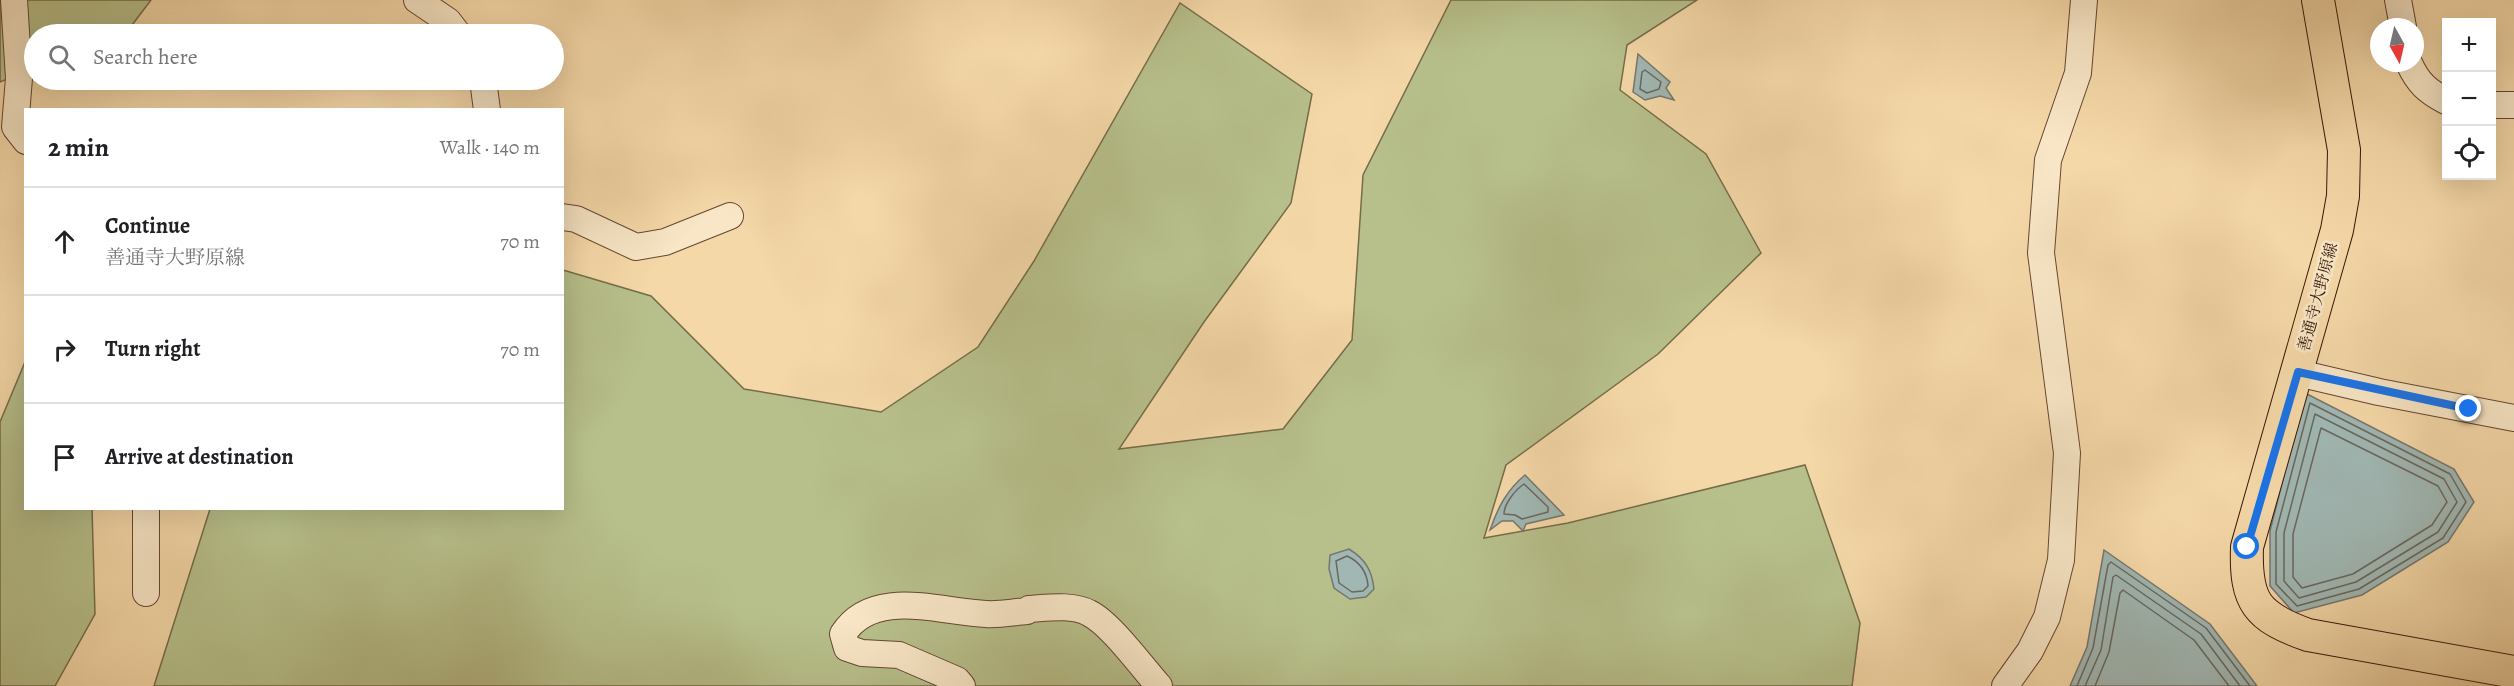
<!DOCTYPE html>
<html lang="en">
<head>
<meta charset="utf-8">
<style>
  :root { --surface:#fff; --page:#f6f6f6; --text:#202124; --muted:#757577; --line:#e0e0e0 }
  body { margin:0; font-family:Alegreya,"Noto Serif JP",serif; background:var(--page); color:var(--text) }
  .controls { position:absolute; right:18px; top:18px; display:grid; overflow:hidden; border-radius:0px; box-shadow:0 6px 24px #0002 }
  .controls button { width:54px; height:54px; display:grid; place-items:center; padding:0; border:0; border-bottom:2px solid var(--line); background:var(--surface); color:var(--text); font:30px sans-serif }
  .compass { position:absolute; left:2370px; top:18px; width:54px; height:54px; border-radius:50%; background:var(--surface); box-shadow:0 6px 24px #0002; rotate:172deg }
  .stop { position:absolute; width:18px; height:18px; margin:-14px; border:4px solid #1a73e8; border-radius:50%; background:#fff }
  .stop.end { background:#1a73e8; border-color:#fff; box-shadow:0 2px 6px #0008 }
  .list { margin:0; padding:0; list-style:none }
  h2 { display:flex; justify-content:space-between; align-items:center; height:78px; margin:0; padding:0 24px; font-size:26px }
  h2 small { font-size:20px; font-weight:400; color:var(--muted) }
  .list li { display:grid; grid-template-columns:39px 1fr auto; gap:18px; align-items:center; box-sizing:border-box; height:108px; padding:0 24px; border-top:2px solid var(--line) }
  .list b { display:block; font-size:22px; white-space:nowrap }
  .list p { margin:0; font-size:20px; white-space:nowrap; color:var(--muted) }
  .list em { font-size:20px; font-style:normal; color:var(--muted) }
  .icon { flex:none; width:33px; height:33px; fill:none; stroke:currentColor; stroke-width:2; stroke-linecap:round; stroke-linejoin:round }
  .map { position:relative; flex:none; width:2514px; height:686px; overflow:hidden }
  .search { position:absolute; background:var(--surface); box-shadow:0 6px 24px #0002; left:24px; top:24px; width:540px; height:66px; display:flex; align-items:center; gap:15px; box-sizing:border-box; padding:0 21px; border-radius:33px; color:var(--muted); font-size:22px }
  .panel { position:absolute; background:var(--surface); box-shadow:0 6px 24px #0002; left:24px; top:108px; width:540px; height:402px; border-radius:0px }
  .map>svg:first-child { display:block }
</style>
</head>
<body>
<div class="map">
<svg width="2514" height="686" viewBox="0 0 2514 686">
  <rect width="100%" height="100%" fill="#f5d8a8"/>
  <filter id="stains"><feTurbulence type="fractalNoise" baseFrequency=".00333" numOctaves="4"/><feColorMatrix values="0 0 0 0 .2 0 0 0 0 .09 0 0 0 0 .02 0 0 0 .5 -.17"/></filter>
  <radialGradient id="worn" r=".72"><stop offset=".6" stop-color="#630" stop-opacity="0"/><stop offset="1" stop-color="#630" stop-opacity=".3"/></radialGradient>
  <path fill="#b7c08b" stroke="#766c4a" stroke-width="1.5" d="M 0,0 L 151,0 L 126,33 L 122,34 L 34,34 L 34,68 L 0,82 Z
    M 1451,0 L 1697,0 L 1627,45 L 1620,90 L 1706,154 L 1761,253 L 1658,354 L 1506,465 L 1484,538 L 1568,523 L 1805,465 L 1860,623 L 1852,686 L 154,686 L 210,509 L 562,508 L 563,270 L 651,296 L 744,389 L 881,412 L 978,347 L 1034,261 L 1180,3 L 1312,94 L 1291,203 L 1204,322 L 1119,449 L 1283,429 L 1352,340 L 1363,175 Z
    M 25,362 L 26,508 L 92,509 L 95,614 L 55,686 L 0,686 L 0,422 Z"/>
  <path fill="#a0b7b3" stroke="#75776f" stroke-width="1.5" d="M 1638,54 L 1670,82 L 1666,88 L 1674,100 L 1660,96 L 1645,100 L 1633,92 Z
    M 2305,393 L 2454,469 L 2474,502 L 2448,542 L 2362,595 L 2294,613 L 2270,586 L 2270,531 Z
    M 1525,475 L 1564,515 L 1526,524 L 1523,531 L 1513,521 L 1502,521 L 1490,530 C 1498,507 1507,490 1525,475 Z
    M 1349,549 C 1365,559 1372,570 1374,589 L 1366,597 L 1350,599 L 1334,588 L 1329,569 L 1330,555 Z
    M 2104,550 L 2210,624 L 2257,686 L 2070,686 L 2087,647 Z"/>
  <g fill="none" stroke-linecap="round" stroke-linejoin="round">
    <path stroke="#6a675e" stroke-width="1.5" d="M 1645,70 L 1661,82 L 1659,89 L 1647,93 L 1640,89 L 1642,72 Z
      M 2310,403 L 2450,474 L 2466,502 L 2443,538 L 2359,589 L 2297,606 L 2276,584 L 2276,532 Z
      M 2315,414 L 2444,479 L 2457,502 L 2438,532 L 2356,582 L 2299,598 L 2284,581 L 2284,533 Z
      M 2321,428 L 2438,486 L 2447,502 L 2432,525 L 2353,574 L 2302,588 L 2293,577 L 2293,534 Z
      M 1524,484 L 1548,507 L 1548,512 L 1522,519 L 1515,515 L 1504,514 C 1504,504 1515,490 1524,484 Z
      M 1347,556 C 1360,562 1367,572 1368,586 L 1363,591 L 1352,592 L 1339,583 L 1336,561 Z
      M 2077,686 L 2093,648 L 2108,565 L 2111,562 L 2206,628 L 2250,686
      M 2085,686 L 2101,650 L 2113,577 L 2116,575 L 2201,634 L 2240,686
      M 2095,686 L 2109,652 L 2120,593 L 2123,590 L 2194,640 L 2229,686"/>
    <g stroke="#654730" stroke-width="28">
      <path id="minor" d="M 14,0 L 19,78 L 15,127 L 26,141
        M 417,0 L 448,21 L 458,34
        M 2398,0 L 2403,27
        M 2409,63 C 2418,83 2427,91 2446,101
        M 483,80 L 487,110
        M 2492,105 L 2514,105
        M 562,217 L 576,219 L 636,247 L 665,242 L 730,216
        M 2298,373 L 2379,392 L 2514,418
        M 146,593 L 146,508
        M 962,686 L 957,680 L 899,655 L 862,653 L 847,648 L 843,634 C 873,587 940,612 986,614 C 999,615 1014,612 1027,611 L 1029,609 C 1047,608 1072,604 1089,613 C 1110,623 1142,667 1159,686
        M 2005,686 L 2030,651 L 2047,617 L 2061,560 L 2067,453 L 2041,253 L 2048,160 L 2078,73 L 2084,0"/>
    </g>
    <g stroke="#351708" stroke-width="34">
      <path id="major" d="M 2318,0 L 2344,150 L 2343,196 L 2337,230 L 2247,547 C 2245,602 2257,617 2308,635 L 2514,672"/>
    </g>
    <use href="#minor" stroke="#f8e6c6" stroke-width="26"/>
    <use href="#major" stroke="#f5d8a8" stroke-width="32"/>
  </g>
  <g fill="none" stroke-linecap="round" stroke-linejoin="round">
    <path stroke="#1a73e8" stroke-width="8" d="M 2247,547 L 2298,372 L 2469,409"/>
  </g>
  <g text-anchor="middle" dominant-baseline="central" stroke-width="5" stroke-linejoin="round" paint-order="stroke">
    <g font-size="16" fill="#351708" stroke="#f8e6c6">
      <text transform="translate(2318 297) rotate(-75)">善通寺大野原線</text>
    </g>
  </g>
  <rect width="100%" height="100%" filter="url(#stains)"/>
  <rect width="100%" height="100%" fill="url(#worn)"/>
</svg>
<div class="controls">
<button>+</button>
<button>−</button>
<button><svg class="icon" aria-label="locate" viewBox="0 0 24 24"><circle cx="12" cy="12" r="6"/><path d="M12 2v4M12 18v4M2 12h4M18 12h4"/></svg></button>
</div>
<svg class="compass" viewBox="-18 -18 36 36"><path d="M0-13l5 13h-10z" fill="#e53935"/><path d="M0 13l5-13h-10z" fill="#757577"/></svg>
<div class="stop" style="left:2247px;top:547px"></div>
<div class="stop end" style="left:2469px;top:409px"></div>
<div class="search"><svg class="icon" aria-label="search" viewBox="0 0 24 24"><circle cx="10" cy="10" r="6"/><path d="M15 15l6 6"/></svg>Search here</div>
<section class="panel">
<h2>2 min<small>Walk · 140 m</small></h2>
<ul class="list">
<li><svg class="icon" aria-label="ahead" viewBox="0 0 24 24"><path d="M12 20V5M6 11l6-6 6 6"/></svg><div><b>Continue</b><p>善通寺大野原線</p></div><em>70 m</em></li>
<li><svg class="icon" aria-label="right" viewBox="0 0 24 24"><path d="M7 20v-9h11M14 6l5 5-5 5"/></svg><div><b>Turn right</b></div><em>70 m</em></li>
<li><svg class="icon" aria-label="arrive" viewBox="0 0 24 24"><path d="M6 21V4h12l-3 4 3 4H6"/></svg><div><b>Arrive at destination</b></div></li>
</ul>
</section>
</div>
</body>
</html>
